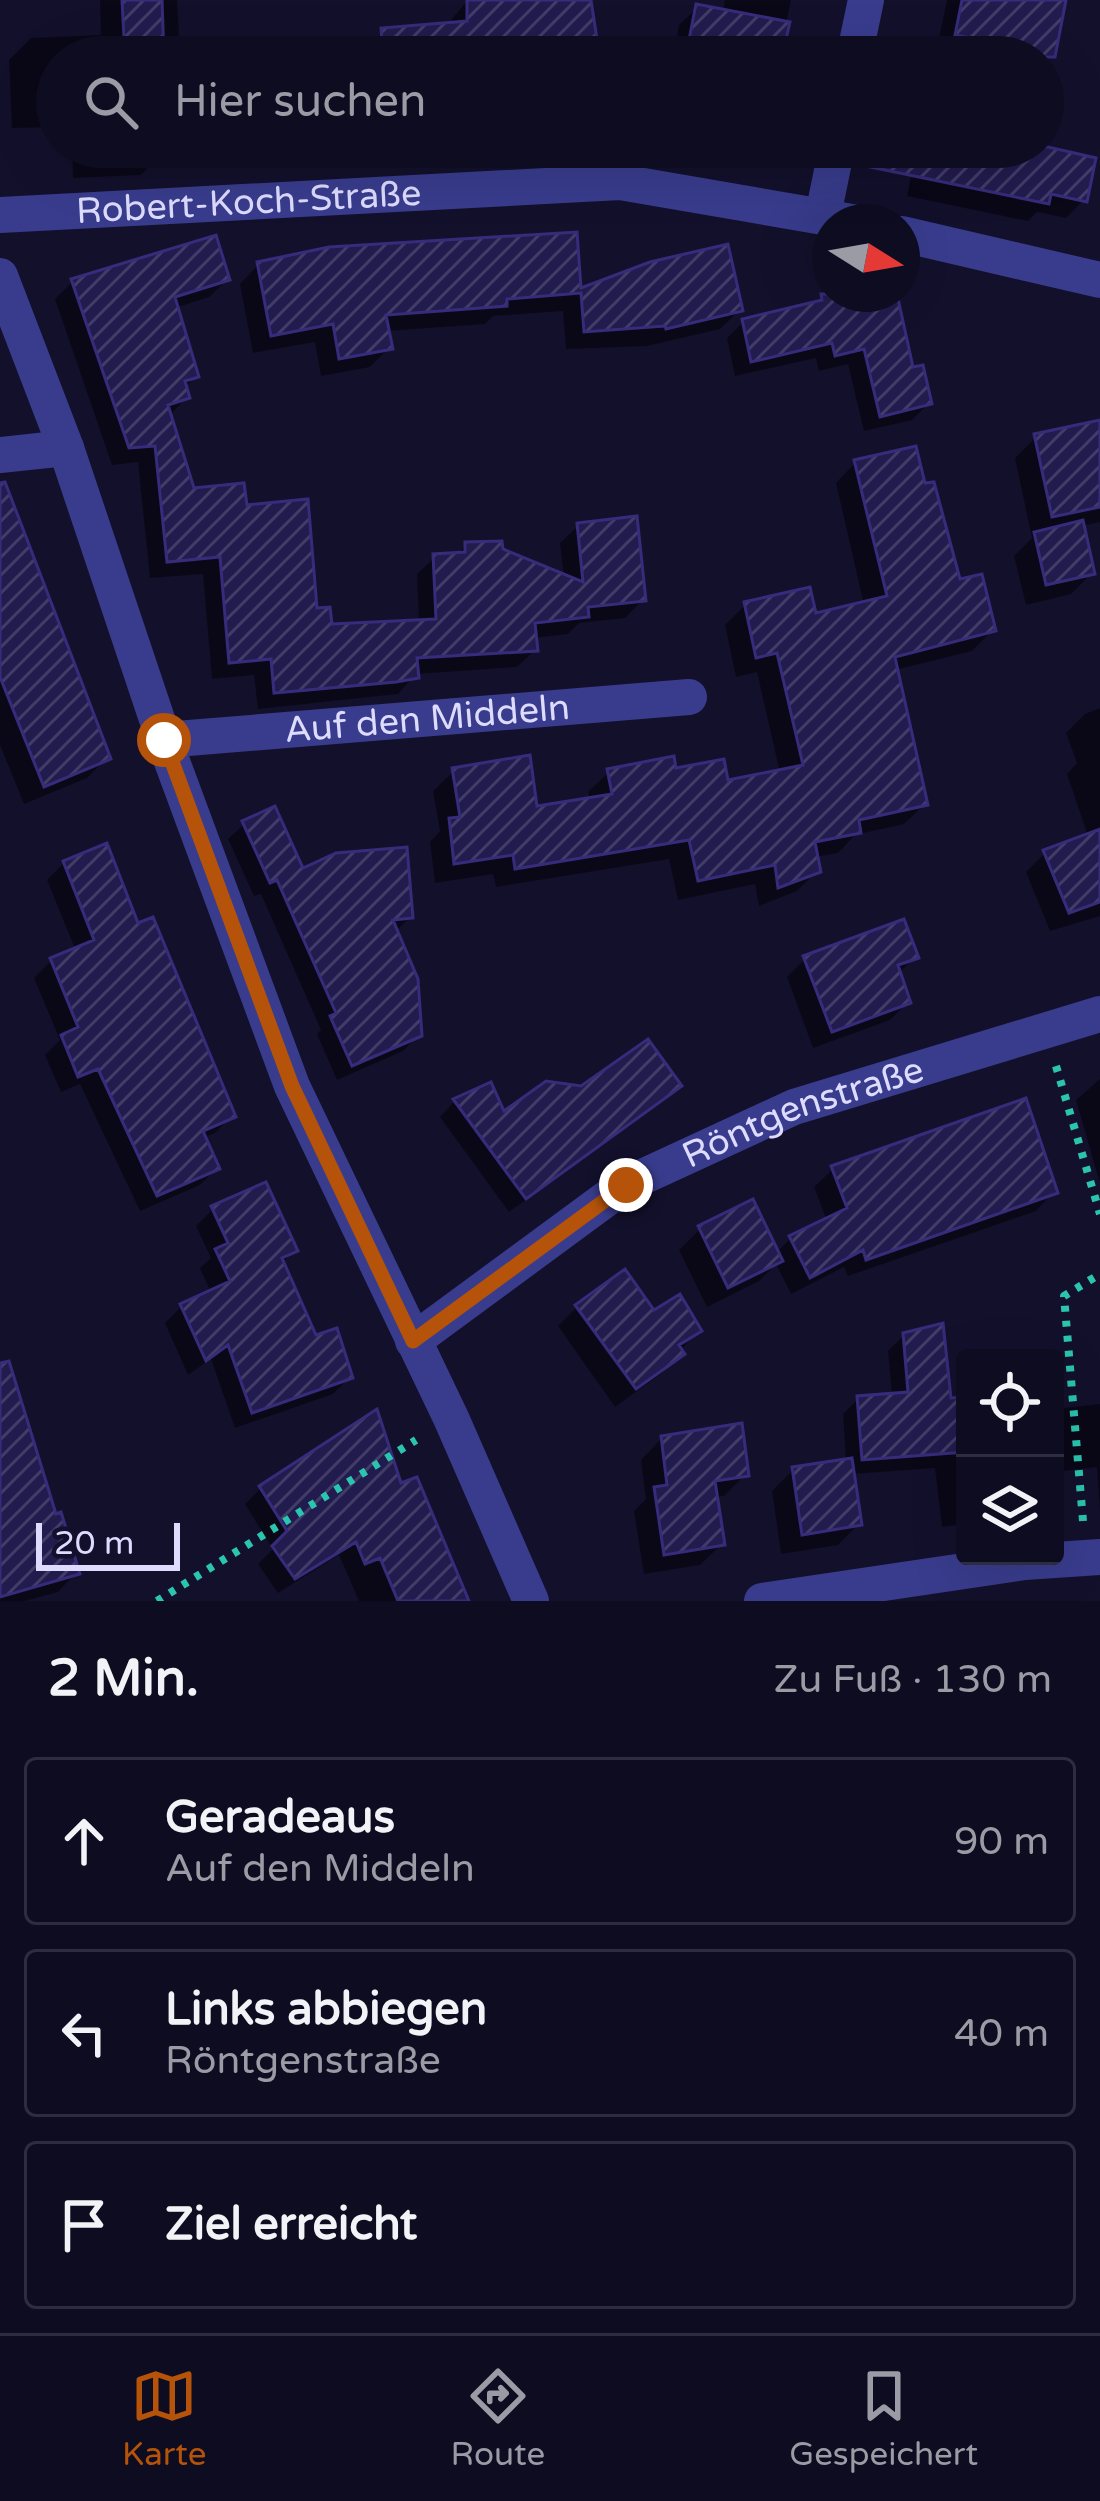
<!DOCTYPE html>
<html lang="de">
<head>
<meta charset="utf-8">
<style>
  :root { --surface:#0e0c21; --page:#17152a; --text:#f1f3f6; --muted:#9b9ba5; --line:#2e2c3f; --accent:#b45309 }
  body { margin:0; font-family:"Varela Round",sans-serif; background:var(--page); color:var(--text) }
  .controls { position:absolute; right:36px; bottom:36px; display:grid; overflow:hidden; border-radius:12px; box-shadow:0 12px 48px #0002 }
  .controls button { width:108px; height:108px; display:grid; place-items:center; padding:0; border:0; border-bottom:3px solid var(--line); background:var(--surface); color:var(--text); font:60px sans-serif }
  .compass { position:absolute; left:812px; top:204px; width:108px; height:108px; border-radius:50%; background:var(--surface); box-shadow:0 12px 48px #0002; rotate:101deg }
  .scale { position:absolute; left:36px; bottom:30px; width:144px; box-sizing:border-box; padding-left:12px; border:6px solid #dddcff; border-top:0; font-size:33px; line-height:42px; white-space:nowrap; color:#dddcff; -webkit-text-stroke:9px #13102c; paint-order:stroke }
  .stop { position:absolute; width:36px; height:36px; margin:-27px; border:9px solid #b45309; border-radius:50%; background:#fff }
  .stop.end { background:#b45309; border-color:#fff; box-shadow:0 3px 12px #0008 }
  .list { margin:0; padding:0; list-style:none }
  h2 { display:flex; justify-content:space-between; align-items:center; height:156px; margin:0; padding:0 48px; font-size:51px }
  h2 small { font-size:39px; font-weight:400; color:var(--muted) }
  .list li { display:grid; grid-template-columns:78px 1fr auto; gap:36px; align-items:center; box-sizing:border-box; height:168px; margin:0 24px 24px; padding:0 24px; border:3px solid var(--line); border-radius:12px }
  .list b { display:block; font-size:45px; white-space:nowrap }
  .list p { margin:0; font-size:39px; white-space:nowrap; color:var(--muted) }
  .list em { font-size:39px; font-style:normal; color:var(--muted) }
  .icon { flex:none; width:66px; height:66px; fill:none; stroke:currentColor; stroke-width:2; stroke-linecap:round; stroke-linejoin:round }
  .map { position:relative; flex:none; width:1100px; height:1601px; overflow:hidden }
  .search { position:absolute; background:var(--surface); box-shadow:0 12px 48px #0002; left:36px; right:36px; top:36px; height:132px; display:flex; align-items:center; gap:30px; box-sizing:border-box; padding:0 42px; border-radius:66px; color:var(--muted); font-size:45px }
  .sheet { height:732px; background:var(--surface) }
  nav { display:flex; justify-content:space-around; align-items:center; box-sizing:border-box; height:168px; border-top:3px solid var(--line); background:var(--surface); font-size:33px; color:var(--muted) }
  nav a { display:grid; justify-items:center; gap:6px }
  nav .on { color:var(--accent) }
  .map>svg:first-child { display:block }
</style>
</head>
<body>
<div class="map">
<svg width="1100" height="1601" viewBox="0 0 1100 1601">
  <defs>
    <pattern id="building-hatch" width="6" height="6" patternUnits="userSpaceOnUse" patternTransform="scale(3)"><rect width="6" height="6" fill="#221b4e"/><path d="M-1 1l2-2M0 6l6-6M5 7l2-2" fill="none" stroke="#423c69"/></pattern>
  </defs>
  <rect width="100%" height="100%" fill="#13102c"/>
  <path fill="#0007" d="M 100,0 L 177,0 L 180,57 L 57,57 L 57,127 L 12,128 L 9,60 L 31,38 L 101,35 Z
    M 468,0 L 588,0 L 594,38 L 575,57 L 297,57 L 303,52 L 373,47 L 426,27 L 446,26 Z
    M 725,0 L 791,0 L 779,57 L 673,57 L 679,25 L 698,7 L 723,11 Z
    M 947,0 L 1063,0 L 1053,52 L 1043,61 L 1043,57 L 935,57 Z
    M 72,147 L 320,147 L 159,156 L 141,175 L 73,178 Z
    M 917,147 L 1034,147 L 1084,200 L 1066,218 L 1037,212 L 1028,221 L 907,196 Z
    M 259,264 L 578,292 L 740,310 L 720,329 L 647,346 L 566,349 L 563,311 L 493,316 L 485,324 L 386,331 L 389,348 L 370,367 L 321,376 L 315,342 L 253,353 L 240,284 Z
    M 227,280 L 209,297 L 175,308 L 196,377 L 184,388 L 187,397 L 169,416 L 192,491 L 244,508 L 329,628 L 419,623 L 417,574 L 435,557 L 456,555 L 466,545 L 500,551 L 564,577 L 560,543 L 578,526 L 643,600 L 625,618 L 579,623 L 568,634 L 534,638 L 535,650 L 517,667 L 416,674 L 398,694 L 258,709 L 254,675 L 212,679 L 203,574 L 150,578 L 138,462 L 112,465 L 55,299 L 73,281 Z
    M 856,294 L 894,294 L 911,371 L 929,403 L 912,420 L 864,431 L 848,364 L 819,371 L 816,358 L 735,376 L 727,338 L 743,322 Z
    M 1100,423 L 1100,522 L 1081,526 L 1092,573 L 1071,594 L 1026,605 L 1014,556 L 1032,538 L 1015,458 L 1036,437 Z
    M 856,462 L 922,487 L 958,583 L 993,630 L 972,651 L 895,670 L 925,804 L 904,824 L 855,835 L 838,853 L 815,857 L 817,871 L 797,891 L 759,906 L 755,884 L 678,900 L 669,859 L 496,887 L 493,874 L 435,883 L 430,842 L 440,831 L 433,791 L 454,771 L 535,810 L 590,801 L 588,792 L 609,772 L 673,772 L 726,783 L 780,773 L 757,672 L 736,677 L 725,625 L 745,605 L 814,616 L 864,605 L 836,483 Z
    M 0,544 L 107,758 L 87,778 L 24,804 L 0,745 Z
    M 1100,708 L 1100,916 L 1050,931 L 1026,872 L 1045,853 L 1088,836 L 1067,774 L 1077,763 L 1066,733 L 1085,714 Z
    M 244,824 L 302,872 L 410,917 L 395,932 L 419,1035 L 403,1051 L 337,1080 L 317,1034 L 321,1030 L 261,894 L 254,896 L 228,839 Z
    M 64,863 L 136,927 L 232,1116 L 215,1133 L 203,1138 L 217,1168 L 200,1185 L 140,1211 L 80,1084 L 61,1092 L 45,1055 L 60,1040 L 34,978 L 51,961 L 76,951 L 47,880 Z
    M 915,957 L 898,974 L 908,1002 L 890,1020 L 813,1048 L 787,977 L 805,959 Z
    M 1100,1079 L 1100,1180 L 1099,1180 L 1076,1100 Z
    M 678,1086 L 662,1102 L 509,1212 L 440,1117 L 455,1101 L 503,1116 L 582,1089 Z
    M 833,1169 L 1054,1192 L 1036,1211 L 848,1276 L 844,1267 L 791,1294 L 776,1264 L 759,1281 L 707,1307 L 679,1250 L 700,1229 L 776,1253 L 791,1238 L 827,1221 L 814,1187 Z
    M 213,1209 L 294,1251 L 281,1264 L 314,1339 L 350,1377 L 333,1394 L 235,1428 L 211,1359 L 188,1375 L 165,1323 L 182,1306 L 211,1293 L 200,1268 L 211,1258 L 196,1226 Z
    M 577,1307 L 654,1314 L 698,1330 L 662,1373 L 615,1407 L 558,1326 Z
    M 904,1335 L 948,1402 L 965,1400 L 965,1524 L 942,1527 L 935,1468 L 852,1474 L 859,1524 L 838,1545 L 781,1554 L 772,1491 L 793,1470 L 846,1462 L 843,1414 L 859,1398 L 892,1396 L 888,1351 Z
    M 0,1384 L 76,1573 L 58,1592 L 25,1601 L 0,1601 Z
    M 1100,1404 L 1100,1511 L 1097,1467 L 1055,1472 L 1055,1409 Z
    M 662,1438 L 746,1474 L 724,1496 L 715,1497 L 722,1544 L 700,1565 L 644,1574 L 634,1511 L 646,1499 L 641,1460 Z
    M 399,1487 L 466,1601 L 359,1601 L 339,1555 L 278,1593 L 258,1564 L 273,1549 L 245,1504 L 261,1488 Z"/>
  <path fill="url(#building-hatch)" stroke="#362c7b" stroke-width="3" d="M 122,0 L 162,0 L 164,57 L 125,57 Z
    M 467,0 L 591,0 L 597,39 L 561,41 L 562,57 L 383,57 L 381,28 L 467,21 Z
    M 962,0 L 1066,0 L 1055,57 L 983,57 L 987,41 L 955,35 Z
    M 696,4 L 790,22 L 782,57 L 745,57 L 688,45 Z
    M 859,147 L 1048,147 L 1096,158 L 1087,202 L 1051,194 L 1049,204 L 856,164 Z
    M 577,232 L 581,288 L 650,262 L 728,244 L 743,311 L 666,329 L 665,326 L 584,332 L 581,293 L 507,299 L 507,306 L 386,315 L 393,349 L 339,359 L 333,324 L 271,336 L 257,262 L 329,247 Z
    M 216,235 L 230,280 L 175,297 L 199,377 L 185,381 L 190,398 L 168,405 L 194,488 L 244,483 L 247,505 L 308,499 L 317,608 L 330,607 L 332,624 L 436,619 L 433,554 L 465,552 L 465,542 L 502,541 L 503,549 L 583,582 L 577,523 L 637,516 L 646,601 L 588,607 L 589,617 L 535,623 L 538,651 L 417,658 L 419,678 L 396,682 L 274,693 L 271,659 L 229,663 L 220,557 L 167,562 L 155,446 L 129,448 L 71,279 Z
    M 821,294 L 897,294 L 913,367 L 923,365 L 932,404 L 880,417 L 864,349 L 835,356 L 832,343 L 751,362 L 742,319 L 822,300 Z
    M 1100,420 L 1100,507 L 1052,517 L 1034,434 Z
    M 916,446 L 925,483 L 934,482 L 960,579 L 982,574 L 996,631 L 895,657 L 928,805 L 859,820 L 861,833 L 815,842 L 821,872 L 778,888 L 775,865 L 698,881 L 689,840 L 515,869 L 513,855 L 454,864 L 449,818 L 460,817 L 452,768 L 530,755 L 537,806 L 612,794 L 607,769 L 674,756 L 676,768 L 724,759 L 728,780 L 803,765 L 777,653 L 756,658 L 744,602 L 810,587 L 816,613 L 887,596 L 854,460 Z
    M 5,482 L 111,759 L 44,787 L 0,677 L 0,483 Z
    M 1083,520 L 1095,574 L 1046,585 L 1034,532 Z
    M 275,806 L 303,868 L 336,853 L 407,847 L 413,918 L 393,920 L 418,979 L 422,1036 L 352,1066 L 330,1016 L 336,1013 L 277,880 L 270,883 L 242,821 Z
    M 1100,829 L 1100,902 L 1069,913 L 1043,850 Z
    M 107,843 L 138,923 L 153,917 L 236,1117 L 203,1131 L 220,1169 L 157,1196 L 98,1069 L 78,1077 L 61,1035 L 78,1027 L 50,958 L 94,940 L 63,861 Z
    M 904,919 L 919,958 L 898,965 L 911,1003 L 832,1032 L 803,956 Z
    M 648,1039 L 682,1086 L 526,1199 L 453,1099 L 491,1082 L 504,1111 L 546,1081 L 581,1086 Z
    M 1026,1098 L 1058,1193 L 866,1260 L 863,1250 L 810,1278 L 789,1236 L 847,1208 L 831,1166 Z
    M 266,1182 L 298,1251 L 282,1258 L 316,1335 L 337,1328 L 353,1378 L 252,1413 L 228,1345 L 206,1361 L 180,1304 L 230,1281 L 215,1249 L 228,1243 L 211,1206 Z
    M 753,1199 L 783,1261 L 728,1288 L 698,1226 Z
    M 625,1269 L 654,1310 L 680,1294 L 702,1331 L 679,1345 L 685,1354 L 636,1389 L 575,1305 Z
    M 943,1323 L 951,1398 L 965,1397 L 965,1452 L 862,1460 L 857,1396 L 908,1392 L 903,1333 Z
    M 9,1361 L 56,1514 L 61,1512 L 80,1574 L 0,1597 L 0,1363 Z
    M 377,1409 L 401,1483 L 417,1477 L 469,1601 L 398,1601 L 380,1558 L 365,1564 L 356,1542 L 295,1579 L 272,1546 L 287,1531 L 259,1486 Z
    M 742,1423 L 749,1476 L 715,1481 L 725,1545 L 664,1555 L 654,1487 L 667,1485 L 661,1436 Z
    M 852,1458 L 862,1525 L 802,1535 L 792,1467 Z"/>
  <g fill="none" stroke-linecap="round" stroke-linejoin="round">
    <path stroke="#2bc4af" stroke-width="8" stroke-dasharray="6 9" stroke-linecap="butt" d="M 1056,1066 L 1100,1214
      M 1083,1521 L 1064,1296 L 1100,1274
      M 157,1601 L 416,1440"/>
    <g stroke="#393c8d" stroke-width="36">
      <path d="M 854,57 L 866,0"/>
      <path id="s1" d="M 0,215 L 620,182 L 852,222"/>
      <path d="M 823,215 L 837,147"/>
      <path d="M 902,234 L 1100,280"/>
      <path d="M 0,276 L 66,448 L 164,740 L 292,1086 L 451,1418 L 531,1601"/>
      <path d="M 0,455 L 66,448"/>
      <path id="s2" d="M 164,740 L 689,697"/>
      <path id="s3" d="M 413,1341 L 625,1185 L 794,1107 L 1100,1014"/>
      <path d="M 762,1601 L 1025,1562 L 1100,1557"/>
    </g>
  </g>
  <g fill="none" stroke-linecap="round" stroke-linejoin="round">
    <path stroke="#b45309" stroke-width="15" d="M 164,740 L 292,1086 L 413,1341 L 626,1185"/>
  </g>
  <g text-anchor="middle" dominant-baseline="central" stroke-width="9" stroke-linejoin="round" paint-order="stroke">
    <g font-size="36" fill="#dddcff" stroke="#13102c">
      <text stroke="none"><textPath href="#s1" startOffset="249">Robert-Koch-Straße</textPath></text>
      <text stroke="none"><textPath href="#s2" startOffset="264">Auf den Middeln</textPath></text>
      <text stroke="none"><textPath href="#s3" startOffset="456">Röntgenstraße</textPath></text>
    </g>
  </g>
</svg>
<div class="controls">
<button><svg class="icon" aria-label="locate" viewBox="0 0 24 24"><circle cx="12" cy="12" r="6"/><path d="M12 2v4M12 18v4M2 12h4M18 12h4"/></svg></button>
<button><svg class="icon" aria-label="layers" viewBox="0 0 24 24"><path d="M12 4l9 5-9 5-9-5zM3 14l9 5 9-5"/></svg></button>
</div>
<svg class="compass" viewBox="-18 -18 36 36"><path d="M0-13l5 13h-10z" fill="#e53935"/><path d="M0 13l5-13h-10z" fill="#9b9ba5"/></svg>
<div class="scale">20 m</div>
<div class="stop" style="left:164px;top:740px"></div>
<div class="stop end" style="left:626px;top:1185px"></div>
<div class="search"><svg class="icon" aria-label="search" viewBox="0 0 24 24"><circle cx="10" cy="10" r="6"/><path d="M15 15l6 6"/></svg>Hier suchen</div>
</div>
<section class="sheet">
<h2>2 Min.<small>Zu Fuß · 130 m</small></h2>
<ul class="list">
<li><svg class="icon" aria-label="ahead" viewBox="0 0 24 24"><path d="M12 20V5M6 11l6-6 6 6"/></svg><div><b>Geradeaus</b><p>Auf den Middeln</p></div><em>90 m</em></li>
<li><svg class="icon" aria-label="left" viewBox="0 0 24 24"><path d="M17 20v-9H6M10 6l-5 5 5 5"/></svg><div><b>Links abbiegen</b><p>Röntgenstraße</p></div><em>40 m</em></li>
<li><svg class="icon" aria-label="arrive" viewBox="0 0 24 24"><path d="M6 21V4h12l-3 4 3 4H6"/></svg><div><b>Ziel erreicht</b></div></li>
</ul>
</section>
<nav>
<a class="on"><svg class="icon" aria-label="map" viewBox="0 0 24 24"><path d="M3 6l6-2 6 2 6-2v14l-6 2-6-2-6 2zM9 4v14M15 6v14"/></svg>Karte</a>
<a><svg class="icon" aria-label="directions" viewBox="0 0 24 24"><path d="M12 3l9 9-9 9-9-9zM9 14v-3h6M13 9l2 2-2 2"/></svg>Route</a>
<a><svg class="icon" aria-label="saved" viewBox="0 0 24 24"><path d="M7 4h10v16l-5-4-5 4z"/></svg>Gespeichert</a>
</nav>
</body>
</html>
